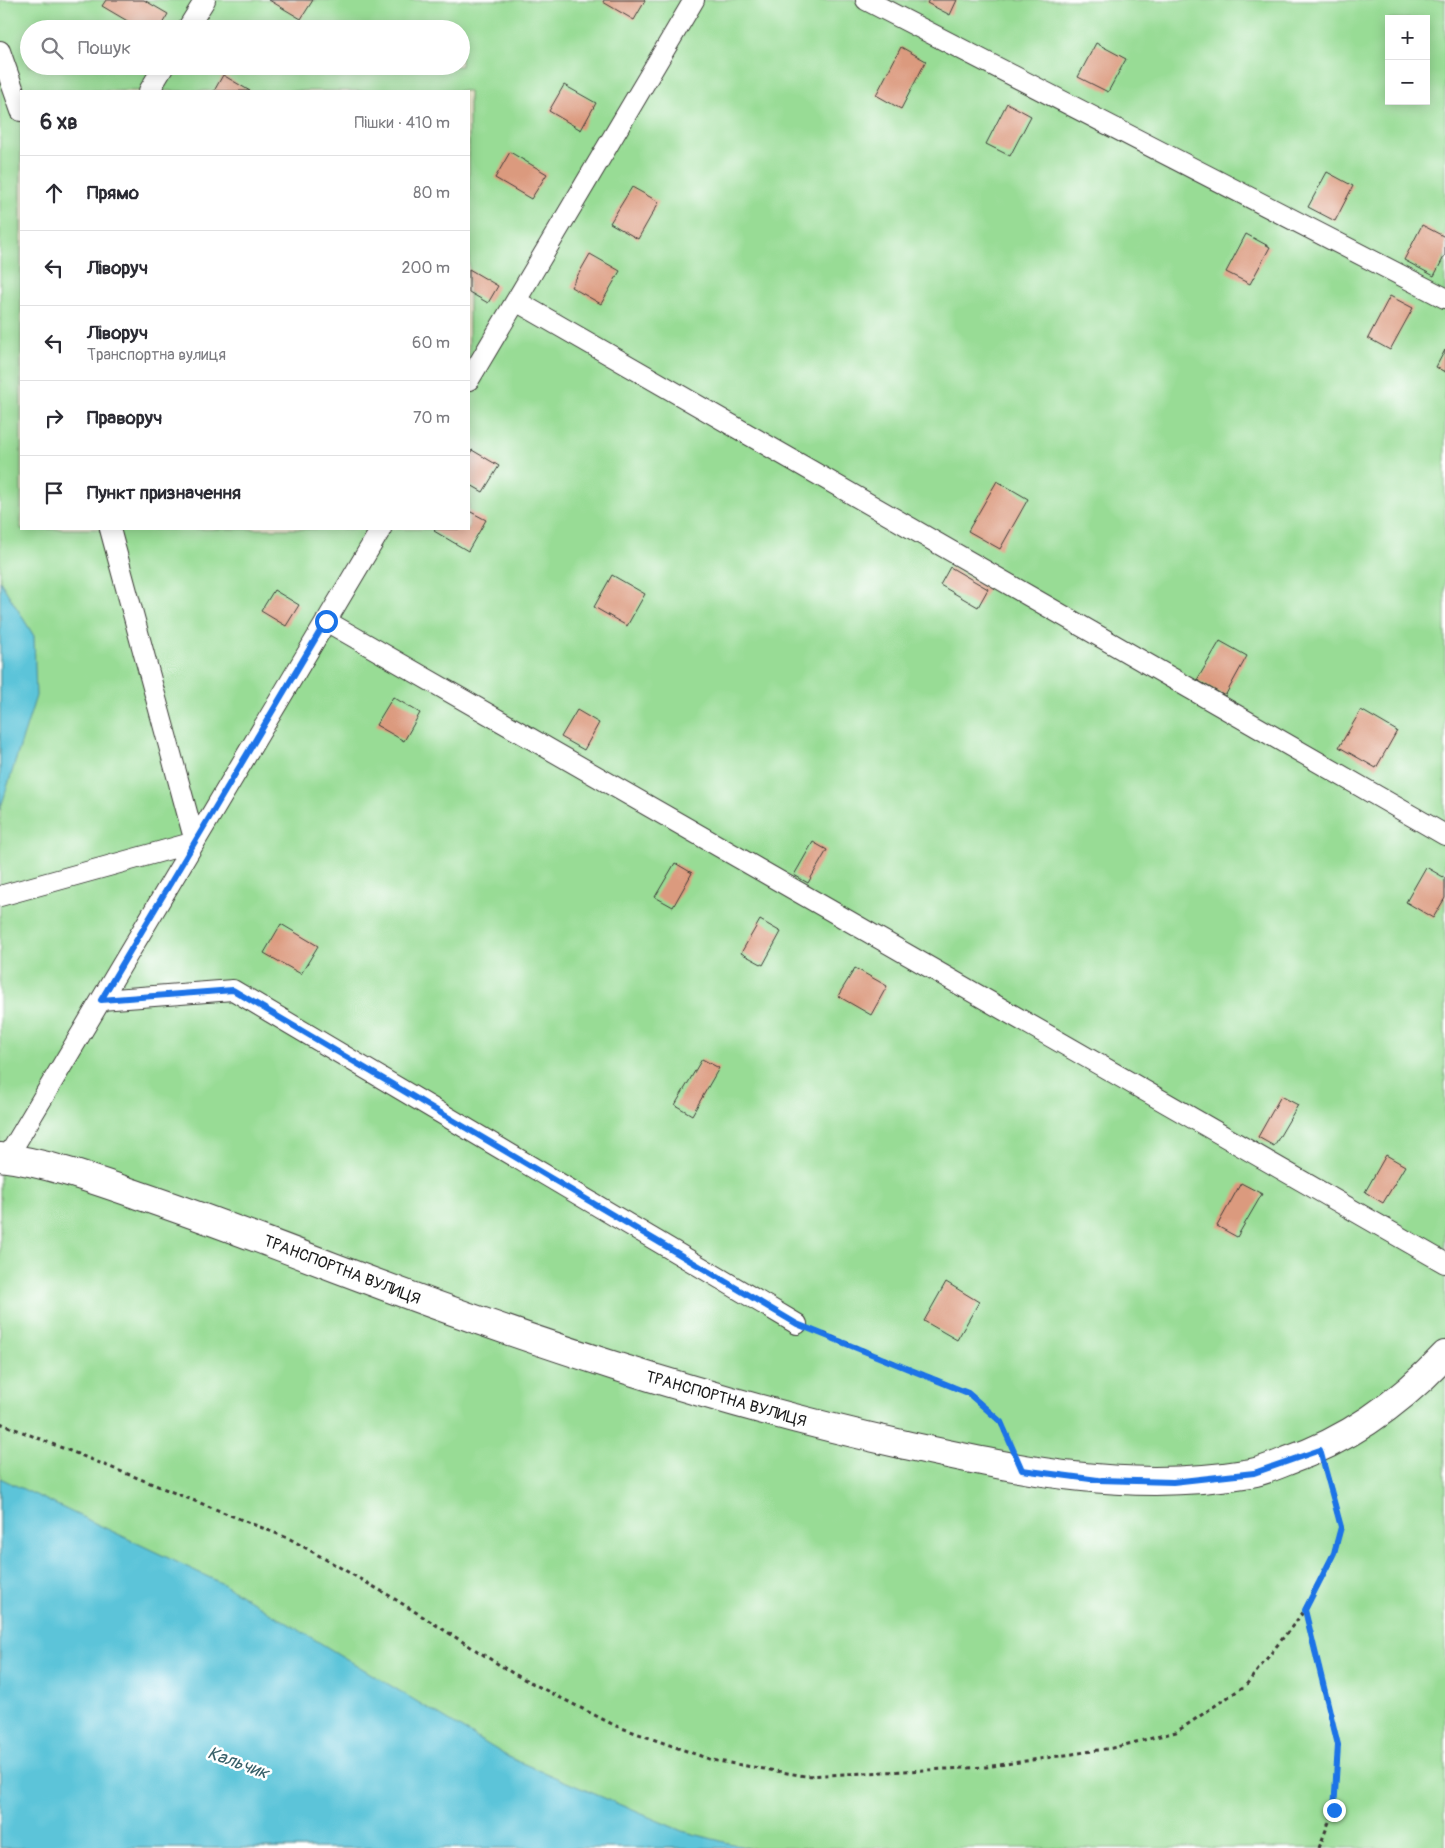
<!DOCTYPE html>
<html lang="uk">
<head>
<meta charset="utf-8">
<style>
  :root { --surface:#fff; --page:#f2f2f3; --text:#2b2b33; --muted:#7c7c81; --line:#e1e1e2 }
  body { margin:0; font-family:Pangolin,sans-serif; background:var(--page); color:var(--text) }
  .controls { position:absolute; right:15px; top:15px; display:grid; overflow:hidden; border-radius:0px; box-shadow:0 2px 12px #0003 }
  .controls button { width:45px; height:45px; display:grid; place-items:center; padding:0; border:0; border-bottom:1px solid var(--line); background:var(--surface); color:var(--text); font:25px sans-serif }
  .stop { position:absolute; width:15px; height:15px; margin:-11px; border:4px solid #1a73e8; border-radius:50%; background:#fff }
  .stop.end { background:#1a73e8; border-color:#fff; box-shadow:0 1px 5px #0008 }
  .list { margin:0; padding:0; list-style:none }
  h2 { display:flex; justify-content:space-between; align-items:center; height:65px; margin:0; padding:0 20px; font-size:21px }
  h2 small { font-size:16px; font-weight:400; color:var(--muted) }
  .list li { display:grid; grid-template-columns:32px 1fr auto; gap:15px; align-items:center; box-sizing:border-box; height:75px; padding:0 20px; border-top:1px solid var(--line) }
  .list b { display:block; font-size:19px; white-space:nowrap }
  .list p { margin:0; font-size:16px; white-space:nowrap; color:var(--muted) }
  .list em { font-size:16px; font-style:normal; color:var(--muted) }
  .icon { flex:none; width:28px; height:28px; fill:none; stroke:currentColor; stroke-width:2; stroke-linecap:round; stroke-linejoin:round }
  .map { position:relative; flex:none; width:1445px; height:1848px; overflow:hidden }
  .search { position:absolute; background:var(--surface); box-shadow:0 2px 12px #0003; left:20px; top:20px; width:450px; height:55px; display:flex; align-items:center; gap:12px; box-sizing:border-box; padding:0 18px; border-radius:28px; color:var(--muted); font-size:19px }
  .panel { position:absolute; background:var(--surface); box-shadow:0 2px 12px #0003; left:20px; top:90px; width:450px; height:440px; border-radius:0px }
  .map>svg:first-child { display:block }
</style>
</head>
<body>
<div class="map">
<svg width="1445" height="1848" viewBox="0 0 1445 1848">
  <rect width="100%" height="100%" fill="#fff"/>
  <filter id="ink" filterUnits="userSpaceOnUse"><feTurbulence type="fractalNoise" baseFrequency=".02" numOctaves="2"/><feDisplacementMap in="SourceGraphic" scale="10" xChannelSelector="R" yChannelSelector="G"/><feConvolveMatrix kernelMatrix="1 2 1 2 8 2 1 2 1" color-interpolation-filters="sRGB"/></filter>
  <filter id="wash" filterUnits="userSpaceOnUse"><feTurbulence type="fractalNoise" baseFrequency=".0096" numOctaves="4" result="noise"/><feDisplacementMap in="SourceGraphic" scale="20" xChannelSelector="R" yChannelSelector="G"/><feGaussianBlur stdDeviation="1.12" result="paint"/><feColorMatrix in="noise" values="0 0 0 0 0 0 0 0 0 0 0 0 0 0 0 0 0 1.4 0 .05"/><feComposite in="paint" operator="in"/></filter>
  <g filter="url(#wash)">
    <rect width="100%" height="100%" fill="#eee9d0"/>
    <path fill="#98dc95" stroke="#5a7c58" fill-rule="evenodd" d="M 0,0 L 1445,0 L 1445,1848 L 0,1848 ZM 1389,19 L 1426,19 L 1426,101 L 1389,101 ZM 29,29 L 461,29 L 461,66 L 29,66 ZM 21,91 L 469,91 L 469,529 L 21,529 Z"/>
    <path fill="#5cc4d9" stroke="#3c707a" d="M 0,581 L 34,636 L 36,696 L 0,810 Z
      M 0,1478 L 223,1584 L 510,1758 L 682,1831 L 748,1848 L 0,1848 Z"/>
    <g id="blocks">
      <path fill="#db9a7e" d="M 106,0 L 144,0 L 168,14 L 159,29 L 141,29 L 102,6 Z
        M 269,0 L 313,0 L 301,19 Z
        M 604,0 L 644,0 L 645,1 L 634,20 L 603,2 Z
        M 929,0 L 957,0 L 950,15 L 927,3 Z
        M 1096,43 L 1126,59 L 1108,92 L 1078,77 Z
        M 901,47 L 926,61 L 901,109 L 876,95 Z
        M 223,75 L 250,91 L 214,91 Z
        M 564,85 L 596,103 L 581,130 L 549,111 Z
        M 1007,103 L 1031,116 L 1010,156 L 986,144 Z
        M 510,152 L 547,174 L 531,199 L 495,178 Z
        M 1327,172 L 1353,186 L 1335,221 L 1308,207 Z
        M 632,187 L 659,202 L 638,239 L 610,223 Z
        M 1422,225 L 1445,237 L 1445,255 L 1434,276 L 1404,260 Z
        M 1246,234 L 1270,247 L 1250,284 L 1226,272 Z
        M 590,254 L 620,271 L 601,304 L 571,287 Z
        M 469,269 L 498,286 L 488,303 L 469,292 Z
        M 1390,296 L 1413,308 L 1390,350 L 1368,338 Z
        M 1445,350 L 1445,372 L 1436,367 Z
        M 472,450 L 499,466 L 483,492 L 469,484 L 469,455 Z
        M 997,481 L 1028,499 L 1000,549 L 968,531 Z
        M 469,511 L 486,520 L 468,551 L 434,531 L 436,529 L 469,529 Z
        M 950,567 L 988,589 L 978,607 L 940,585 Z
        M 612,575 L 645,594 L 627,626 L 594,607 Z
        M 274,590 L 299,605 L 286,626 L 261,611 Z
        M 1220,641 L 1247,656 L 1225,696 L 1197,680 Z
        M 393,697 L 420,713 L 404,741 L 376,725 Z
        M 577,710 L 599,723 L 584,750 L 561,737 Z
        M 1361,710 L 1397,731 L 1376,768 L 1339,747 Z
        M 813,842 L 827,850 L 808,883 L 794,875 Z
        M 675,863 L 692,873 L 673,907 L 655,897 Z
        M 1426,867 L 1445,878 L 1445,898 L 1433,918 L 1406,902 Z
        M 760,920 L 781,932 L 763,965 L 741,953 Z
        M 281,924 L 318,946 L 301,974 L 264,953 Z
        M 855,968 L 887,986 L 871,1015 L 838,996 Z
        M 702,1059 L 719,1068 L 692,1115 L 675,1105 Z
        M 1281,1096 L 1298,1105 L 1274,1146 L 1258,1137 Z
        M 1386,1155 L 1405,1166 L 1383,1203 L 1365,1192 Z
        M 1241,1183 L 1262,1194 L 1237,1237 L 1217,1226 Z
        M 946,1282 L 979,1302 L 957,1340 L 924,1321 Z"/>
    </g>
  </g>
  <g filter="url(#ink)">
    <use href="#blocks" fill-opacity="0" stroke="#3c3b37" stroke-width="1"/>
    <g fill="none" stroke-linecap="round" stroke-linejoin="round">
      <g stroke="#3c3b37" stroke-width="22">
        <path id="service" d="M 866,0 L 1445,298
          M 187,29 L 205,0
          M 0,51 L 21,111
          M 149,91 L 164,66
          M 516,301 L 1445,835
          M 469,380 L 694,0
          M 326,621 L 1445,1263
          M 0,896 L 195,842 L 110,529
          M 101,1000 L 233,990 L 797,1324
          M 7,1158 L 381,529"/>
      </g>
      <g stroke="#3c3b37" stroke-width="30">
        <path id="minor" d="M 0,1157 C 45,1162 98,1181 141,1196 C 206,1218 271,1243 336,1268 C 520,1338 708,1401 901,1444 C 1021,1470 1127,1494 1251,1473 C 1263,1471 1275,1466 1287,1461 C 1348,1440 1401,1402 1445,1355"/>
      </g>
      <path stroke="#3c3b37" stroke-width="3" stroke-dasharray="4 4" stroke-linecap="butt" d="M 824,1334 L 968,1393 L 1001,1422 L 1006,1433
        M 0,1423 L 290,1539 L 390,1596 L 514,1674 L 616,1726 L 712,1760 L 805,1776 L 986,1767 L 1112,1748 L 1176,1732 L 1246,1685 L 1305,1610 L 1334,1553 L 1341,1527 L 1328,1479
        M 1305,1611 L 1338,1745 L 1334,1809 L 1319,1848"/>
      <use href="#service" stroke="#fff" stroke-width="20"/>
      <use href="#minor" stroke="#fff" stroke-width="28"/>
    </g>
  </g>
  <g fill="none" stroke-linecap="round" stroke-linejoin="round" filter="url(#ink)">
    <path stroke="#1a73e8" stroke-width="6" d="M 326,621 L 101,1000 L 233,990 L 797,1324 L 968,1393 L 1001,1422 L 1022,1470 L 1098,1480 L 1173,1482 L 1254,1473 L 1320,1450 L 1341,1527 L 1334,1553 L 1305,1610 L 1338,1745 L 1334,1810"/>
  </g>
  <g text-anchor="middle" dominant-baseline="central" stroke-width="5" stroke-linejoin="round" paint-order="stroke">
    <g font-size="16" fill="#1c1c1c" stroke="#fff">
      <text transform="translate(342 1270) rotate(21)">ТРАНСПОРТНА ВУЛИЦЯ</text>
      <text transform="translate(726 1399) rotate(16)">ТРАНСПОРТНА ВУЛИЦЯ</text>
    </g>
    <g font-size="18" font-style="italic" fill="#365f68" stroke="#fff">
      <text transform="translate(238 1763) rotate(20)">Кальчик</text>
    </g>
  </g>
</svg>
<div class="controls">
<button>+</button>
<button>−</button>
</div>
<div class="stop" style="left:326px;top:621px"></div>
<div class="stop end" style="left:1334px;top:1810px"></div>
<div class="search"><svg class="icon" aria-label="search" viewBox="0 0 24 24"><circle cx="10" cy="10" r="6"/><path d="M15 15l6 6"/></svg>Пошук</div>
<section class="panel">
<h2>6 хв<small>Пішки · 410 m</small></h2>
<ul class="list">
<li><svg class="icon" aria-label="ahead" viewBox="0 0 24 24"><path d="M12 20V5M6 11l6-6 6 6"/></svg><div><b>Прямо</b></div><em>80 m</em></li>
<li><svg class="icon" aria-label="left" viewBox="0 0 24 24"><path d="M17 20v-9H6M10 6l-5 5 5 5"/></svg><div><b>Ліворуч</b></div><em>200 m</em></li>
<li><svg class="icon" aria-label="left" viewBox="0 0 24 24"><path d="M17 20v-9H6M10 6l-5 5 5 5"/></svg><div><b>Ліворуч</b><p>Транспортна вулиця</p></div><em>60 m</em></li>
<li><svg class="icon" aria-label="right" viewBox="0 0 24 24"><path d="M7 20v-9h11M14 6l5 5-5 5"/></svg><div><b>Праворуч</b></div><em>70 m</em></li>
<li><svg class="icon" aria-label="arrive" viewBox="0 0 24 24"><path d="M6 21V4h12l-3 4 3 4H6"/></svg><div><b>Пункт призначення</b></div></li>
</ul>
</section>
</div>
</body>
</html>
